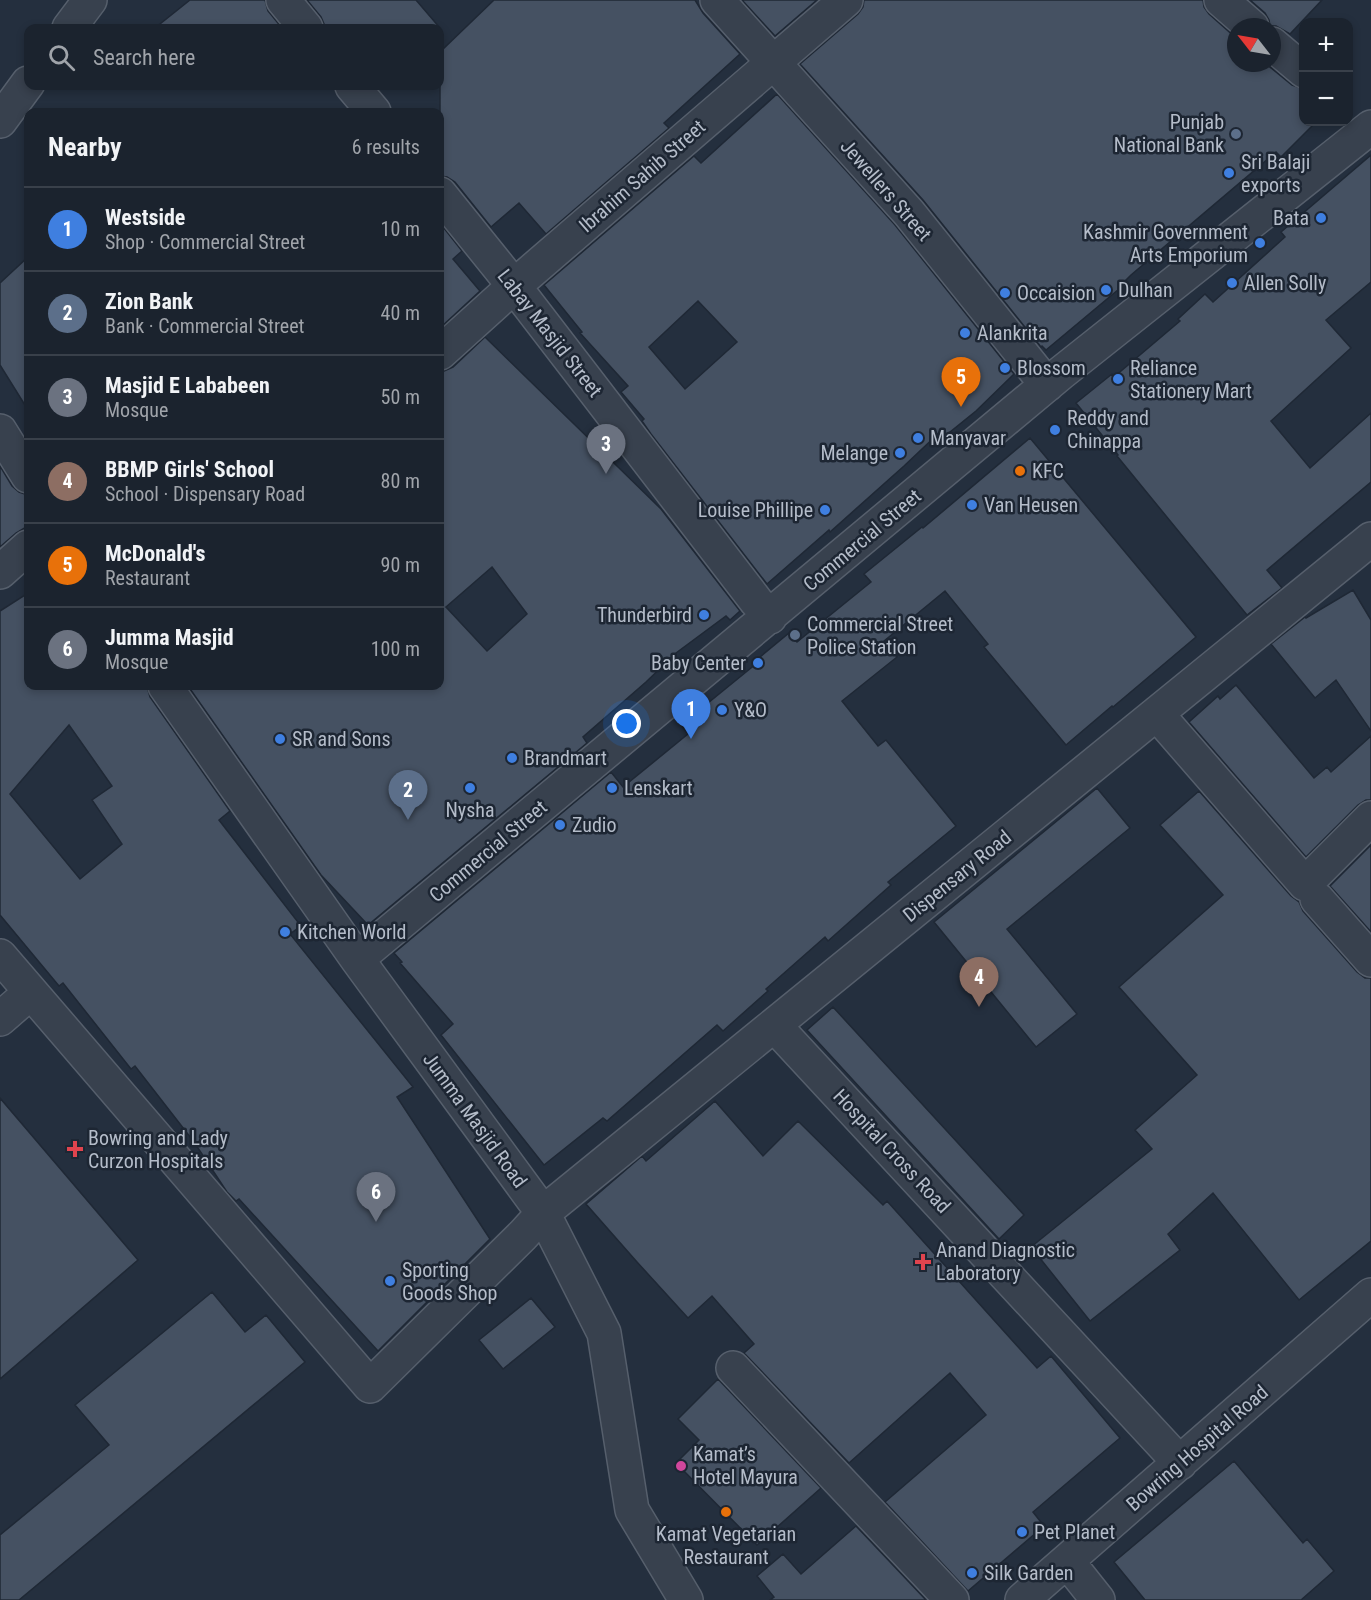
<!DOCTYPE html>
<html lang="en">
<head>
<meta charset="utf-8">
<style>
  :root { --surface:#1b232e; --page:#242b36; --text:#f1f3f6; --muted:#a0a4aa; --line:#39404a; --accent:#8ab4f8 }
  body { margin:0; font-family:"Roboto Condensed",sans-serif; background:var(--page); color:var(--text) }
  .controls { position:absolute; right:18px; top:18px; display:grid; overflow:hidden; border-radius:12px; box-shadow:0 3px 9px #0003 }
  .controls button { width:54px; height:54px; display:grid; place-items:center; padding:0; border:0; border-bottom:2px solid var(--line); background:var(--surface); color:var(--text); font:30px sans-serif }
  .compass { position:absolute; left:1227px; top:18px; width:54px; height:54px; border-radius:50%; background:var(--surface); box-shadow:0 3px 9px #0003; rotate:301deg }
  .you { position:absolute; left:627px; top:724px; width:21px; height:21px; margin:-15px; border:4px solid #fff; border-radius:50%; background:#1a73e8; box-shadow:0 0 0 9px #1a73e833 }
  .badge { display:grid; place-items:center; width:39px; height:39px; border-radius:50%; background:var(--accent); color:#fff; font-size:20px; font-weight:700 }
  .pin { position:absolute; translate:-50% -50px; filter:drop-shadow(0 2px 3px #0008) }
  .pin::after { content:''; position:absolute; top:32px; width:21px; height:18px; background:inherit; clip-path:polygon(0 0,100% 0,50% 100%) }
  .list { margin:0; padding:0; list-style:none }
  h2 { display:flex; justify-content:space-between; align-items:center; height:78px; margin:0; padding:0 24px; font-size:26px }
  h2 small { font-size:20px; font-weight:400; color:var(--muted) }
  .list li { display:grid; grid-template-columns:39px 1fr auto; gap:18px; align-items:center; box-sizing:border-box; height:84px; padding:0 24px; border-top:2px solid var(--line) }
  .list b { display:block; font-size:22px; white-space:nowrap }
  .list p { margin:0; font-size:20px; white-space:nowrap; color:var(--muted) }
  .list em { font-size:20px; font-style:normal; color:var(--muted) }
  .icon { flex:none; width:33px; height:33px; fill:none; stroke:currentColor; stroke-width:2; stroke-linecap:round; stroke-linejoin:round }
  .map { position:relative; flex:none; width:1371px; height:1600px; overflow:hidden }
  .search { position:absolute; background:var(--surface); box-shadow:0 3px 9px #0003; left:24px; top:24px; width:420px; height:66px; display:flex; align-items:center; gap:15px; box-sizing:border-box; padding:0 21px; border-radius:12px; color:var(--muted); font-size:22px }
  .panel { position:absolute; background:var(--surface); box-shadow:0 3px 9px #0003; left:24px; top:108px; width:420px; height:582px; border-radius:12px }
  .map>svg:first-child { display:block }
</style>
</head>
<body>
<div class="map">
<svg width="1371" height="1600" viewBox="0 0 1371 1600">
  <rect width="100%" height="100%" fill="#242f3e"/>
  <path fill="#455162" stroke="#1f2835" stroke-width="1.5" fill-rule="evenodd" d="M 190,0 L 265,0 L 268,11 L 282,28 L 155,28 Z
    M 307,0 L 416,0 L 440,28 L 324,28 L 324,24 L 321,17 Z
    M 494,0 L 695,0 L 703,13 L 740,54 L 664,123 L 669,128 L 546,234 L 519,203 L 491,227 L 455,182 L 447,177 L 440,176 L 440,52 Z
    M 742,0 L 817,0 L 775,36 Z
    M 864,0 L 1203,0 L 1204,7 L 1209,14 L 1236,38 L 1236,63 L 1265,63 L 1292,85 L 1304,89 L 1304,122 L 1316,122 L 1281,157 L 1276,152 L 1131,275 L 1118,288 L 1119,289 L 1046,350 L 1042,346 L 1041,347 L 923,200 L 800,64 L 858,14 L 863,7 Z
    M 1250,0 L 1322,0 L 1290,34 L 1276,26 L 1270,26 L 1269,20 L 1265,13 Z
    M 777,94 L 895,225 L 1014,374 L 976,411 L 945,436 L 940,432 L 904,466 L 830,532 L 829,530 L 767,584 L 651,434 L 642,421 L 644,419 L 621,392 L 628,386 L 580,333 L 582,332 L 544,285 L 694,156 L 701,163 ZM 698,301 L 737,342 L 685,389 L 649,347 Z
    M 1371,155 L 1371,282 L 1326,320 L 1351,348 L 1271,421 L 1310,468 L 1371,413 L 1371,482 L 1267,570 L 1282,588 L 1247,615 L 1117,456 L 1118,455 L 1076,403 L 1112,374 L 1114,377 L 1180,321 L 1178,319 L 1205,294 L 1213,302 L 1285,237 L 1281,232 Z
    M 440,223 L 462,251 L 453,259 L 480,291 L 440,328 Z
    M 28,257 L 28,410 L 0,365 L 0,283 Z
    M 485,337 L 661,509 L 740,611 L 730,620 L 726,616 L 676,653 L 646,682 L 583,737 L 587,743 L 368,925 L 321,875 L 188,686 L 440,686 L 440,371 L 444,371 L 453,367 ZM 492,567 L 527,614 L 487,651 L 446,607 Z
    M 1030,438 L 1196,637 L 1113,707 L 1112,706 L 1066,745 L 984,647 L 988,644 L 945,591 L 884,641 L 897,657 L 842,701 L 878,746 L 886,740 L 956,826 L 888,882 L 891,885 L 828,941 L 825,937 L 766,989 L 768,991 L 723,1031 L 717,1025 L 607,1121 L 603,1118 L 544,1165 L 441,1035 L 453,1024 L 400,963 L 402,962 L 394,953 L 611,772 L 623,787 L 688,734 L 681,725 L 762,659 L 760,657 L 789,633 L 797,642 L 871,582 L 864,574 L 922,527 L 923,528 Z
    M 0,466 L 12,486 L 19,492 L 25,494 L 28,498 L 28,526 L 16,533 L 0,547 Z
    M 1353,590 L 1371,620 L 1371,731 L 1336,680 L 1315,698 L 1271,644 L 1305,617 L 1306,618 Z
    M 28,593 L 28,686 L 147,686 L 150,697 L 230,811 L 219,820 L 301,926 L 290,934 L 413,1087 L 397,1097 L 490,1239 L 378,1351 L 239,1199 L 236,1201 L 227,1192 L 194,1142 L 135,1066 L 131,1069 L 63,983 L 59,986 L 0,915 L 0,611 ZM 69,725 L 112,786 L 92,800 L 122,844 L 80,879 L 10,794 Z
    M 1236,685 L 1314,778 L 1327,767 L 1331,772 L 1371,736 L 1371,800 L 1366,800 L 1358,805 L 1306,857 L 1189,722 L 1218,696 L 1220,699 Z
    M 1097,788 L 1130,828 L 1007,929 L 1077,1014 L 1036,1047 L 934,922 Z
    M 1199,791 L 1291,896 L 1299,902 L 1303,911 L 1357,972 L 1365,978 L 1371,978 L 1371,1241 L 1299,1300 L 1213,1193 L 1168,1234 L 1180,1250 L 1090,1321 L 1031,1247 L 1152,1149 L 1135,1130 L 1197,1075 L 1119,987 L 1223,895 L 1160,825 Z
    M 1371,845 L 1371,932 L 1330,886 Z
    M 833,1007 L 1024,1215 L 999,1239 L 807,1030 Z
    M 0,1098 L 138,1260 L 0,1379 Z
    M 715,1101 L 763,1156 L 798,1121 L 883,1205 L 887,1201 L 1037,1368 L 1051,1356 L 1120,1438 L 1033,1512 L 1044,1526 L 968,1591 L 885,1502 L 986,1415 L 950,1373 L 849,1463 L 744,1353 L 754,1344 L 712,1296 L 688,1318 L 637,1262 L 586,1204 L 642,1156 L 646,1161 Z
    M 212,1292 L 245,1332 L 266,1315 L 305,1362 L 19,1600 L 0,1600 L 0,1535 L 109,1445 L 75,1405 Z
    M 531,1298 L 555,1327 L 503,1369 L 479,1340 Z
    M 718,1379 L 821,1488 L 757,1545 L 676,1463 L 699,1440 L 678,1419 Z
    M 1234,1461 L 1303,1543 L 1307,1539 L 1334,1571 L 1301,1600 L 1145,1600 L 1114,1562 Z
    M 856,1526 L 926,1600 L 770,1600 L 774,1597 L 757,1576 L 783,1554 L 801,1574 Z"/>
  <g fill="none" stroke-linecap="round" stroke-linejoin="round">
    <g stroke="#565f6c" stroke-width="36">
      <path id="minor" d="M 283,0 L 306,28
        M 717,0 L 909,213 L 1047,385
        M 1221,0 L 1252,27
        M 69,28 L 90,0
        M 1272,44 L 1304,71
        M 352,86 L 374,112
        M 0,121 L 28,83
        M 440,194 L 514,286 L 756,601 L 770,617
        M 440,353 L 514,286 L 846,0
        M 0,431 L 28,476
        M 0,572 L 28,547
        M 165,686 L 357,959 L 543,1213 L 604,1333 L 632,1510 L 686,1600
        M 1157,714 L 1305,884 L 1371,818
        M 1317,899 L 1371,960
        M 0,956 L 370,1386 L 523,1235 L 543,1213 L 1371,539
        M 357,959 L 1061,373 L 1371,127
        M 0,1019 L 31,992
        M 774,1025 L 1180,1463
        M 733,1368 L 952,1600
        M 1067,1561 L 1098,1600
        M 1022,1600 L 1371,1295"/>
    </g>
    <use href="#minor" stroke="#38414e" stroke-width="33"/>
  </g>
  <g fill="#5c6f8a" stroke="#1d2633" stroke-width="2">
    <circle cx="1236" cy="134" r="6"/>
    <circle cx="795" cy="635" r="6"/>
  </g>
  <g fill="#3f7fe0" stroke="#1d2633" stroke-width="2">
    <circle cx="1229" cy="173" r="6"/>
    <circle cx="1321" cy="218" r="6"/>
    <circle cx="1260" cy="243" r="6"/>
    <circle cx="1232" cy="283" r="6"/>
    <circle cx="1106" cy="290" r="6"/>
    <circle cx="1005" cy="293" r="6"/>
    <circle cx="965" cy="333" r="6"/>
    <circle cx="1005" cy="368" r="6"/>
    <circle cx="1118" cy="379" r="6"/>
    <circle cx="1055" cy="430" r="6"/>
    <circle cx="918" cy="438" r="6"/>
    <circle cx="900" cy="453" r="6"/>
    <circle cx="972" cy="505" r="6"/>
    <circle cx="825" cy="510" r="6"/>
    <circle cx="704" cy="615" r="6"/>
    <circle cx="758" cy="663" r="6"/>
    <circle cx="722" cy="710" r="6"/>
    <circle cx="280" cy="739" r="6"/>
    <circle cx="512" cy="758" r="6"/>
    <circle cx="470" cy="788" r="6"/>
    <circle cx="612" cy="788" r="6"/>
    <circle cx="560" cy="825" r="6"/>
    <circle cx="285" cy="932" r="6"/>
    <circle cx="390" cy="1281" r="6"/>
    <circle cx="1022" cy="1532" r="6"/>
    <circle cx="972" cy="1573" r="6"/>
  </g>
  <g fill="#e8710a" stroke="#1d2633" stroke-width="2">
    <circle cx="1020" cy="471" r="6"/>
    <circle cx="726" cy="1512" r="6"/>
  </g>
  <g fill="#e0444e" stroke="#1d2633" stroke-width="2">
    <path d="M72 1140h6v6h6v6h-6v6h-6v-6h-6v-6h6z"/>
    <path d="M920 1253h6v6h6v6h-6v6h-6v-6h-6v-6h6z"/>
  </g>
  <circle fill="#d1479c" stroke="#1d2633" stroke-width="2" cx="681" cy="1466" r="6"/>
  <g text-anchor="middle" dominant-baseline="central" stroke-width="5" stroke-linejoin="round" paint-order="stroke">
    <g font-size="20" fill="#b4bcc9" stroke="#1d2633" text-anchor="start">
      <text x="1224" y="122" text-anchor="end">Punjab<tspan x="1224" dy="23">National Bank</tspan></text>
      <text x="1241" y="162">Sri Balaji<tspan x="1241" dy="23">exports</tspan></text>
      <text x="1309" y="218" text-anchor="end">Bata</text>
      <text x="1248" y="232" text-anchor="end">Kashmir Government<tspan x="1248" dy="23">Arts Emporium</tspan></text>
      <text x="1244" y="283">Allen Solly</text>
      <text x="1118" y="290">Dulhan</text>
      <text x="1017" y="293">Occaision</text>
      <text x="977" y="333">Alankrita</text>
      <text x="1017" y="368">Blossom</text>
      <text x="1130" y="368">Reliance<tspan x="1130" dy="23">Stationery Mart</tspan></text>
      <text x="1067" y="418">Reddy and<tspan x="1067" dy="23">Chinappa</tspan></text>
      <text x="930" y="438">Manyavar</text>
      <text x="888" y="453" text-anchor="end">Melange</text>
      <text x="1032" y="471">KFC</text>
      <text x="984" y="505">Van Heusen</text>
      <text x="813" y="510" text-anchor="end">Louise Phillipe</text>
      <text x="692" y="615" text-anchor="end">Thunderbird</text>
      <text x="807" y="624">Commercial Street<tspan x="807" dy="23">Police Station</tspan></text>
      <text x="746" y="663" text-anchor="end">Baby Center</text>
      <text x="734" y="710">Y&amp;O</text>
      <text x="292" y="739">SR and Sons</text>
      <text x="524" y="758">Brandmart</text>
      <text x="624" y="788">Lenskart</text>
      <text x="470" y="810" text-anchor="middle">Nysha</text>
      <text x="572" y="825">Zudio</text>
      <text x="297" y="932">Kitchen World</text>
      <text x="88" y="1138">Bowring and Lady<tspan x="88" dy="23">Curzon Hospitals</tspan></text>
      <text x="936" y="1250">Anand Diagnostic<tspan x="936" dy="23">Laboratory</tspan></text>
      <text x="402" y="1270">Sporting<tspan x="402" dy="23">Goods Shop</tspan></text>
      <text x="693" y="1454">Kamat’s<tspan x="693" dy="23">Hotel Mayura</tspan></text>
      <text x="1034" y="1532">Pet Planet</text>
      <text x="726" y="1534" text-anchor="middle">Kamat Vegetarian<tspan x="726" dy="23">Restaurant</tspan></text>
      <text x="984" y="1573">Silk Garden</text>
    </g>
    <g font-size="20" fill="#b4bcc9" stroke="#1d2633">
      <text transform="translate(642 176) rotate(-41)">Ibrahim Sahib Street</text>
      <text transform="translate(886 190) rotate(49)">Jewellers Street</text>
      <text transform="translate(550 333) rotate(52)">Labay Masjid Street</text>
      <text transform="translate(862 540) rotate(-40)">Commercial Street</text>
      <text transform="translate(488 851) rotate(-40)">Commercial Street</text>
      <text transform="translate(957 876) rotate(-39)">Dispensary Road</text>
      <text transform="translate(475 1120) rotate(54)">Jumma Masjid Road</text>
      <text transform="translate(892 1151) rotate(47)">Hospital Cross Road</text>
      <text transform="translate(1197 1448) rotate(-41)">Bowring Hospital Road</text>
    </g>
  </g>
</svg>
<div class="controls">
<button>+</button>
<button>−</button>
</div>
<svg class="compass" viewBox="-18 -18 36 36"><path d="M0-13l5 13h-10z" fill="#e53935"/><path d="M0 13l5-13h-10z" fill="#a0a4aa"/></svg>
<div class="you"></div>
<div class="pin badge" style="left:691px;top:739px;background:#3f7fe0">1</div>
<div class="pin badge" style="left:408px;top:820px;background:#5c6f8a">2</div>
<div class="pin badge" style="left:606px;top:474px;background:#6b7280">3</div>
<div class="pin badge" style="left:979px;top:1007px;background:#8d6e63">4</div>
<div class="pin badge" style="left:961px;top:407px;background:#e8710a">5</div>
<div class="pin badge" style="left:376px;top:1222px;background:#6b7280">6</div>
<div class="search"><svg class="icon" aria-label="search" viewBox="0 0 24 24"><circle cx="10" cy="10" r="6"/><path d="M15 15l6 6"/></svg>Search here</div>
<section class="panel">
<h2>Nearby<small>6 results</small></h2>
<ul class="list">
<li><span class="badge" style="background:#3f7fe0">1</span><div><b>Westside</b><p>Shop · Commercial Street</p></div><em>10 m</em></li>
<li><span class="badge" style="background:#5c6f8a">2</span><div><b>Zion Bank</b><p>Bank · Commercial Street</p></div><em>40 m</em></li>
<li><span class="badge" style="background:#6b7280">3</span><div><b>Masjid E Lababeen</b><p>Mosque</p></div><em>50 m</em></li>
<li><span class="badge" style="background:#8d6e63">4</span><div><b>BBMP Girls' School</b><p>School · Dispensary Road</p></div><em>80 m</em></li>
<li><span class="badge" style="background:#e8710a">5</span><div><b>McDonald's</b><p>Restaurant</p></div><em>90 m</em></li>
<li><span class="badge" style="background:#6b7280">6</span><div><b>Jumma Masjid</b><p>Mosque</p></div><em>100 m</em></li>
</ul>
</section>
</div>
</body>
</html>
